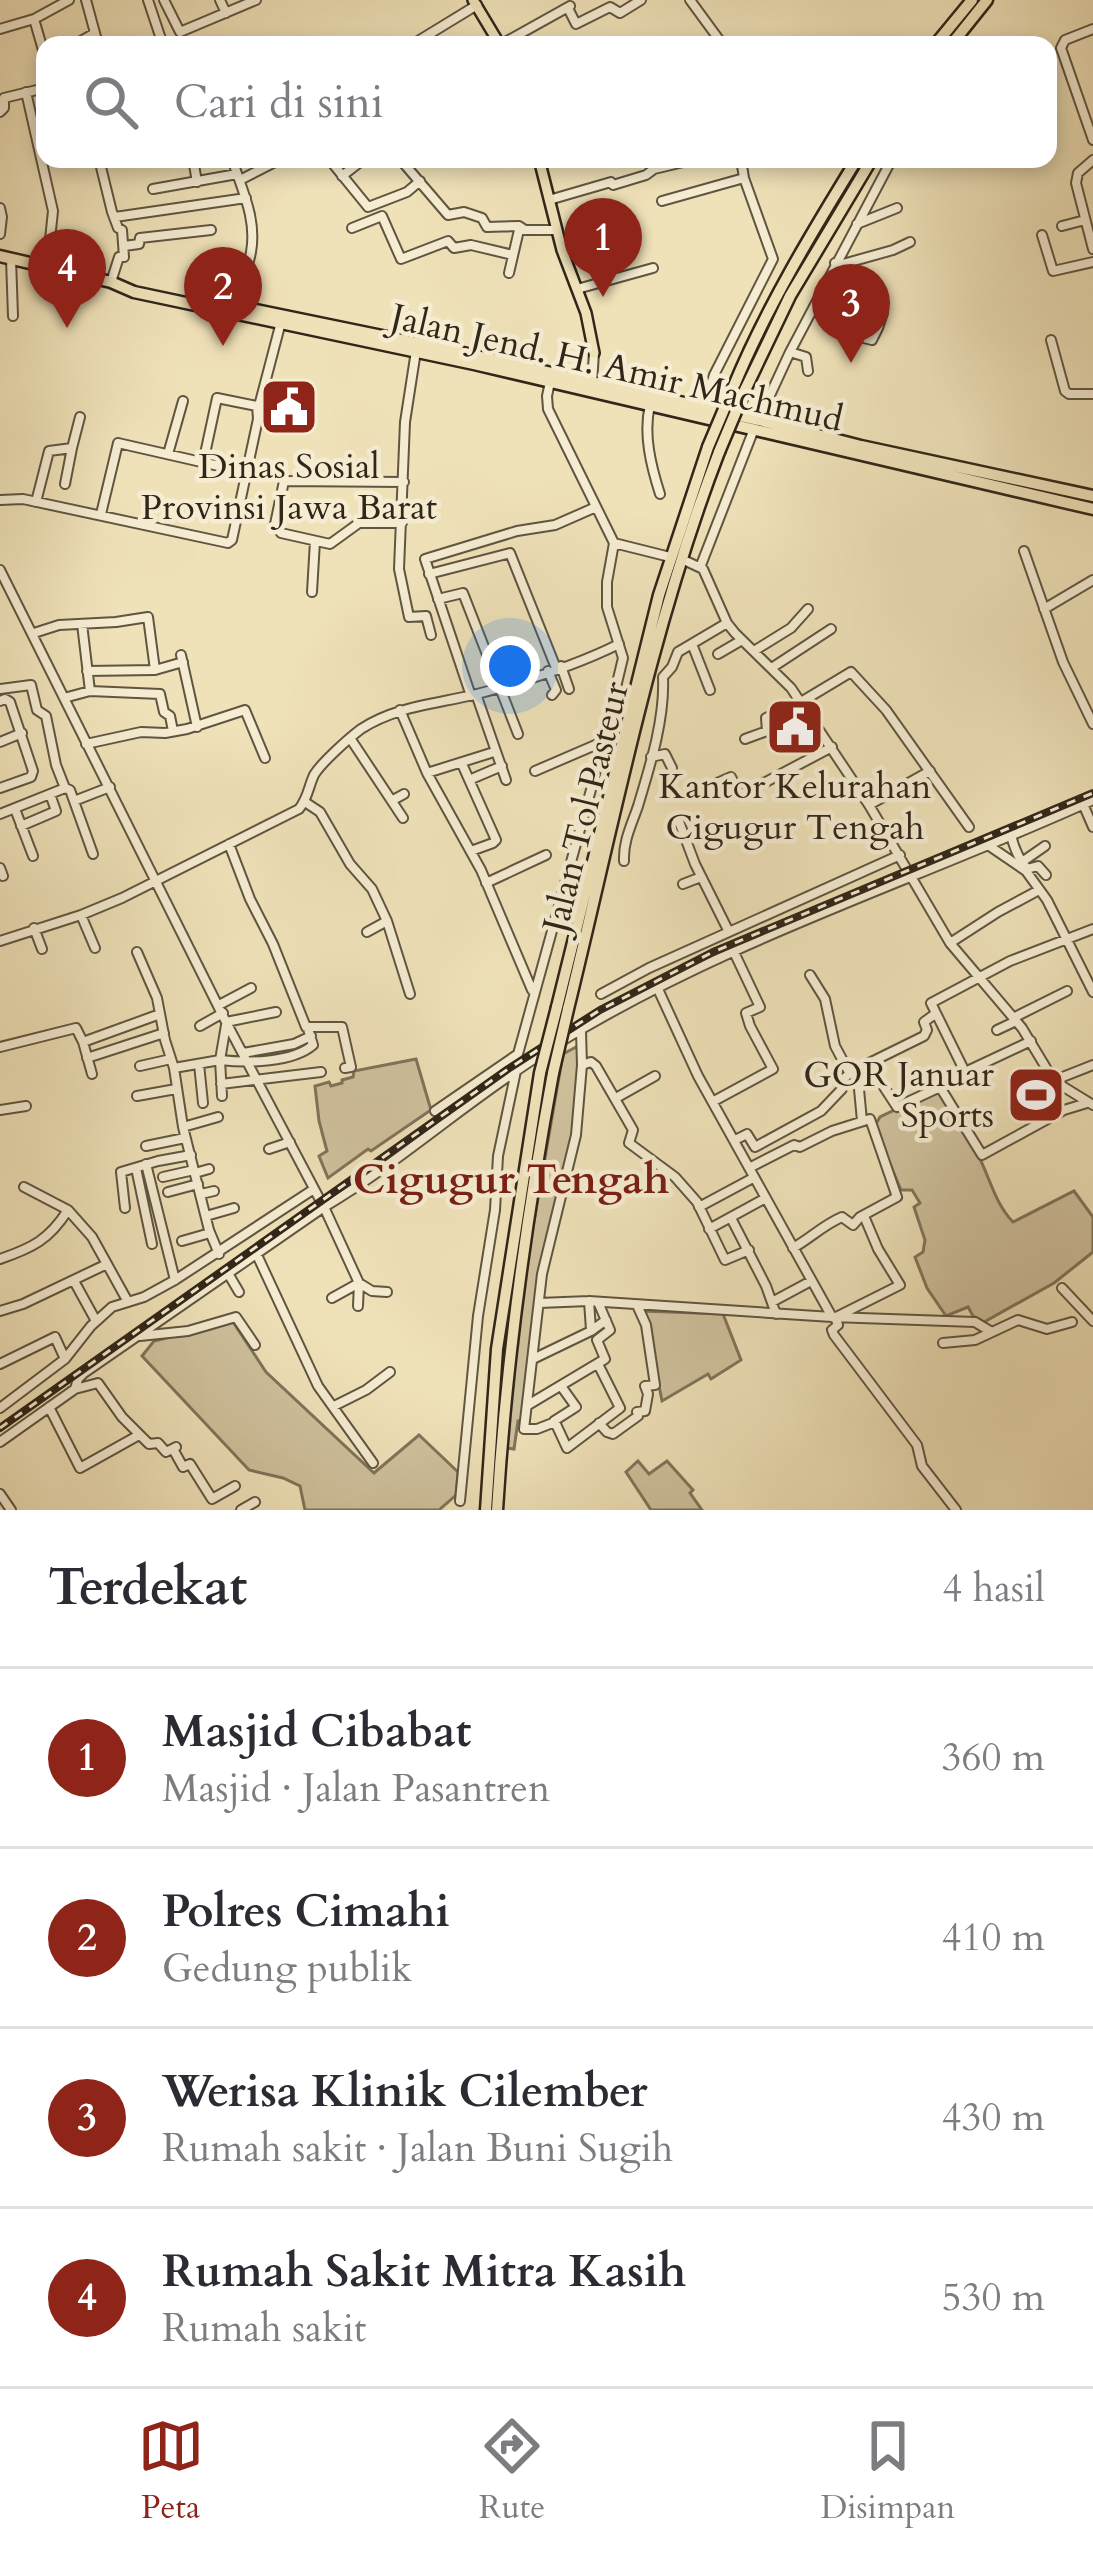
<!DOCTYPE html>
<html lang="id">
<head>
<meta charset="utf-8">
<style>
  :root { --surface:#fff; --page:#f2f2f3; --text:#2b2b33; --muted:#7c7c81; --line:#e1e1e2; --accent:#8f2418 }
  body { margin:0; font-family:Cardo,serif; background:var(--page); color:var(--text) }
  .you { position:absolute; left:510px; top:666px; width:42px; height:42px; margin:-30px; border:9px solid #fff; border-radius:50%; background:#1a73e8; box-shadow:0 0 0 18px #1a73e833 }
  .badge { display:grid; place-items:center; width:78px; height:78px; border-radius:50%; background:var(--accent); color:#fff; font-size:39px; font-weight:700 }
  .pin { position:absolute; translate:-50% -99px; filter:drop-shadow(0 3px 6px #0008) }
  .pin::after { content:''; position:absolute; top:63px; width:42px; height:36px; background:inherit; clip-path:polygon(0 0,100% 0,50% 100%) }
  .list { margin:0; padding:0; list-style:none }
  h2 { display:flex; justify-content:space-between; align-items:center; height:156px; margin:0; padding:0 48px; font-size:51px }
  h2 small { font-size:39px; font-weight:400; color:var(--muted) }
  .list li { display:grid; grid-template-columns:78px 1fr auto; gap:36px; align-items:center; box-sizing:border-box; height:180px; padding:0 48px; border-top:3px solid var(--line) }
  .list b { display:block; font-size:45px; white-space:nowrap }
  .list p { margin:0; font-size:39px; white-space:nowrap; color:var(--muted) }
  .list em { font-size:39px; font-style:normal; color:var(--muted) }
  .icon { flex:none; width:66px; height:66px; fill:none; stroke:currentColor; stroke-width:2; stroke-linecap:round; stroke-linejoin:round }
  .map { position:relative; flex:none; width:1093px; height:1510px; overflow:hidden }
  .search { position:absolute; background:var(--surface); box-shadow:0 6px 18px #0003; left:36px; right:36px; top:36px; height:132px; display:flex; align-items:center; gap:30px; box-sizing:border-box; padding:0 42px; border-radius:24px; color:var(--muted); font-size:45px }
  .sheet { height:876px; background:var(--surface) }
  nav { display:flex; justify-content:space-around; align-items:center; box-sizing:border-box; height:168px; border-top:3px solid var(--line); background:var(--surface); font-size:33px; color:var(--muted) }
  nav a { display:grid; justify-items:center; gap:6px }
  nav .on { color:var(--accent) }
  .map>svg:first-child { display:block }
</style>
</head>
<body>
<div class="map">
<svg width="1093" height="1510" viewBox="0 0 1093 1510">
  <rect width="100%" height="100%" fill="#efe1b8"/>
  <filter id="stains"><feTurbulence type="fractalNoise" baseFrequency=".00167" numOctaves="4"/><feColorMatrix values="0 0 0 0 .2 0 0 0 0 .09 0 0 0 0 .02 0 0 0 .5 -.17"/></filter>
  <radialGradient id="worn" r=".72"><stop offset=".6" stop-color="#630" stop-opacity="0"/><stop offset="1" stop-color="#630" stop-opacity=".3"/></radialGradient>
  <path fill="#cfc19d" stroke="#80745b" stroke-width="3" d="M 580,1045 L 580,1071 L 572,1140 L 559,1188 L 522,1421 L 518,1421 L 514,1449 L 506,1448 L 524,1279 L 563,1054 Z
    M 416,1059 L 431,1110 L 371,1151 L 368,1149 L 328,1178 L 319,1156 L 327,1151 L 319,1121 L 315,1086 L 329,1082 L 331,1086 L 342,1083 L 342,1080 L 353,1077 L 354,1071 Z
    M 934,1091 L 941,1094 C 953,1114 966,1133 977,1153 C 990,1177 994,1202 1013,1222 L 1074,1191 L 1093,1217 L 1093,1252 L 1054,1283 L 984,1322 L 973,1316 L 968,1307 L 946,1316 L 927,1288 L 915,1257 L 923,1252 L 925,1240 L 914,1207 L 920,1203 L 912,1190 L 901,1190 L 874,1127 L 880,1117 Z
    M 642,1311 L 723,1314 L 741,1360 L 711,1379 L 708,1374 L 662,1401 L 647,1325 Z
    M 233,1322 L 266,1372 L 374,1473 L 419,1435 L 458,1472 L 456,1495 L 439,1510 L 305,1510 L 300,1486 L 283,1478 L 249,1470 L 142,1356 L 154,1341 Z
    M 638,1461 L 649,1474 L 667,1461 L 693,1490 L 690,1493 L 702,1510 L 651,1510 L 626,1472 Z"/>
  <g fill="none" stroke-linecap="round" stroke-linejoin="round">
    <g stroke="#605541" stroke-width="12">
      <path id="minor" d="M 86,0 L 98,44
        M 148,0 L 163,45
        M 164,0 L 180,32 L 256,0
        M 220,0 L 226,13
        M 690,0 L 723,45
        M 568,8 L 576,24 L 610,7 L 620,13 L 641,0
        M 36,18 L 69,0
        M 0,29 L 34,19 L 45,57
        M 1093,29 L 1065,40 L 1061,48 L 1093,140
        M 74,45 L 95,33
        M 415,45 L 418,41 L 477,5
        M 500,45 L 570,6
        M 26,92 L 53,211 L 47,268
        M 4,98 L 45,88
        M 0,112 L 4,108 L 4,98
        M 99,159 L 112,212 L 118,228 L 122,230 L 124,257 L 119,257 L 111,282
        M 193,159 L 197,182
        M 232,159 C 242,190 257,219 251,252 C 248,271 238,287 234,306
        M 329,159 L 368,207 L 407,192 L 420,181
        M 400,159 L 448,215 L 464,212 L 482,218 L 487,227 L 519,226 L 525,230
        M 460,159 L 463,159
        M 1093,160 L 1078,173 L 1076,183 L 1093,249
        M 342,176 L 364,159
        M 240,180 L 281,159
        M 153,189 L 237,174
        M 549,200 L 611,182 L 613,185 L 646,175 L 654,169 L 696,159
        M 662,201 L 744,178
        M 0,208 L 2,217 L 0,234
        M 115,217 L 246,198
        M 857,224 L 897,208
        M 1062,226 L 1085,220
        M 352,228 L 382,216 L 401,259 L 448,241 L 454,248 L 471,245 L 513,255
        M 1042,235 L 1053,271 L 1093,262
        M 124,246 L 139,244 L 140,238 L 211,230
        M 11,259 L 13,316
        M 835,263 L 843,264 L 893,250 L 910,242
        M 509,273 L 519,230 L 557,230
        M 577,289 L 653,268
        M 815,305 L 883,313 L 878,328 L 854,322
        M 851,335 L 872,340 L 878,328
        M 1051,340 L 1065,391 L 1069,394 L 1093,394
        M 416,351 L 405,422 L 399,569 L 409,617 L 426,616 L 431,635
        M 790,352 L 806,357 L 808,371
        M 592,383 L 594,353
        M 650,405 C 643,434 651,466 660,494
        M 259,406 L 281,322
        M 704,408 L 714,375 L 773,259 L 744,178 L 741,159
        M 759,419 L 790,352 L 892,159
        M 168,454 L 183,401
        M 65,484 L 72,448
        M 0,500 L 23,499 L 228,543 L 232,540 L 258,419 L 257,406 L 217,398 L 203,463
        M 36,502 L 49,451 L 72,448 L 80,417
        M 101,514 L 118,443 L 245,472
        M 402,523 L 359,523 L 330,544 L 281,533 L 275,524 L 284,481 L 404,482
        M 614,543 L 666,556
        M 1024,551 L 1063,662 L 1093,724
        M 688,562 L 703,569 L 727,623 L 735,633 L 791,688 L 869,805 L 950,943 L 1022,1028 L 1054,1081 L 1093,1105
        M 701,565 L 754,429
        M 0,570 L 226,1022 L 319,1198
        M 429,574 L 510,553 L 556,668
        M 312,592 L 315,541
        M 438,599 L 463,593 L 518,734
        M 1044,609 L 1093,580
        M 82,624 L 90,691
        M 34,633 L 59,625 L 116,622 L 148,617 L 155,670
        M 692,644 L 710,690
        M 754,651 L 791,628 L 808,609
        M 718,654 L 742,640
        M 181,655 L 197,727
        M 561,666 L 569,689
        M 773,667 L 831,629
        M 87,671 L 155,670 L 183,662
        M 548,671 L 556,690 L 552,695
        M 0,689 L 31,685 L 37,710 L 46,716 L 56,765 L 65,788 L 70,790 L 93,854
        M 476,694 L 506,780
        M 471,696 L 425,559 L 517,531 L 555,525 L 596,507
        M 64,698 L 90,691 L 160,694 L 164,712 L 170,716 L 173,731
        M 0,701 L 5,699 L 10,702 L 33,771 L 31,777 L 0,788
        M 400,710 L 427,773 L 481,870 L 532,990
        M 350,738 L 403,818
        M 745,739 L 767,731 L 766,718 L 801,702 L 851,672 L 886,710 L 969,827
        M 0,742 L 22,733
        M 86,744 L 141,732 L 165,733 L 187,729 L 245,710 L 265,758
        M 651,757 L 665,754 L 672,768
        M 462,764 L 496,840 L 493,843 L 471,851
        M 535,771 L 600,743
        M 427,773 L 494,752
        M 469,780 L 502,766
        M 694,793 L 731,777 L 738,792 L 743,794 L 832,747
        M 393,800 L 404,794
        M 74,801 L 110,787
        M 305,802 L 320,812 L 350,864 L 372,889 L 387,921 L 410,994
        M 1083,804 L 1093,827
        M 869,805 L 930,771
        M 15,809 L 33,856
        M 0,814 L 65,788
        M 678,819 L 695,864 L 729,932
        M 21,826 L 56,811 L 50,794
        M 1011,835 C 1014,848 1018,858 1027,869 L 1038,866 L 1046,875
        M 229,844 L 250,899 L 273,944 L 306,1027 L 342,1027 L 351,1067 L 345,1068
        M 988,845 L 1026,871 L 1047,900 L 1093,992
        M 624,861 C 623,841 632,824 638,806 C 650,766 665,719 663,677 L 672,667 L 678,652 L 727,623
        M 1022,862 L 1045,846
        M 0,868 L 3,876
        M 486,883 L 546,855
        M 683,884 L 701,877
        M 81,915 L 95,948
        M 34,928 L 42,949
        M 367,932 L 387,921
        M 0,941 L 81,915 L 122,898 L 299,809 C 308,798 308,788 314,775 C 321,763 349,738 361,729 C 396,706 437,704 477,694 C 523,682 577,665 619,644
        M 950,943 L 998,912 L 1039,890
        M 137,952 L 157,998 L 165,1040 L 174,1068 L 183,1127 L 209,1230 L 219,1254
        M 810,975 L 825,999 L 835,1046 L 850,1074
        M 657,987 L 698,1076 L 832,1317
        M 601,994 L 649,968 L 900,855
        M 219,1005 L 251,988
        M 1013,1018 L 1067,991
        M 226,1022 L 276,1012
        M 200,1026 L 223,1013
        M 997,1030 L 1016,1021
        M 581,1031 L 582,1065 L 576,1135 L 542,1274 L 524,1429 L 537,1429 L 555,1422 L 567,1448 L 620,1408 L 598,1364
        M 1031,1041 L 965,1072 L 931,1003 L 1010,961 L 1093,929
        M 83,1042 L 160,1014
        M 560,1042 C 728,939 915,881 1093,800
        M 0,1047 L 76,1028 L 83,1042 L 92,1074
        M 243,1053 L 294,1044 L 311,1036
        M 87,1058 L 164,1033
        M 199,1064 L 203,1103
        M 582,1065 L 591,1062 L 596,1066 L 633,1130 L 629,1143 L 675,1177 L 697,1202 L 725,1260 L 749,1250
        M 140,1066 L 171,1059
        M 174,1068 L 220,1060 L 226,1025
        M 853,1071 L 859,1089 L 862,1121
        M 1055,1080 L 1093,1065
        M 221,1084 L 321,1072
        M 884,1087 L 897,1107 L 940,1087 L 982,1155 L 1064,1110 L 1087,1103
        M 137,1096 L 176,1089
        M 222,1096 L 220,1060 C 248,1063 292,1063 313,1045 L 308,1029
        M 616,1098 L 655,1076
        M 714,1101 L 773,1069 L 750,1026 L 746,1013 L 760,1007 L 733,950
        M 0,1110 L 26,1106
        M 435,1111 L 518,1054 L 592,786 L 623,658 L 607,607 L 607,582 L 614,543 L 548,409 L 547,396 L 550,382
        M 183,1127 L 218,1117
        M 735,1140 L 747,1134 L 755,1147 L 821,1111 L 842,1089 L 842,1080 L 853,1071 L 924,1036 L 927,1030 L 924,1022 L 935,1014
        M 146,1146 L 185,1138
        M 269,1149 L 290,1142
        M 146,1164 L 175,1280
        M 136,1168 L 152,1244
        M 749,1168 L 794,1145 L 800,1147 L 832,1131 L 870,1119 L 897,1197 L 860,1217 L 853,1225 L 842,1217 C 823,1225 811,1238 793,1248
        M 195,1173 L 209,1169
        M 163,1177 L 194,1170
        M 168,1192 L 198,1184
        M 201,1194 L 214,1191
        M 324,1207 L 359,1283 L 358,1306
        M 699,1207 L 753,1178
        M 125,1208 L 121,1172 L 158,1161 L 191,1155
        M 206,1216 L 234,1208
        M 731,1218 L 766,1286 L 776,1314
        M 709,1229 L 764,1199
        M 182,1241 L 210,1233
        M 257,1255 L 318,1386 L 373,1463
        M 0,1259 C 32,1248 49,1240 68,1210
        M 107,1264 L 128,1302
        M 229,1275 L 239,1292
        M 74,1281 L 96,1321
        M 1062,1288 L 1093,1321
        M 332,1298 L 359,1283 L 372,1291 L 387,1292
        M 589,1301 L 591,1330
        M 772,1302 L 811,1281
        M 539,1303 L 589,1301 L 832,1317 L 975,1322 L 990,1331
        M 0,1311 L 23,1304 L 107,1264 L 92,1237 L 68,1210 L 24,1187
        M 838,1316 L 900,1285 L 878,1249 L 864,1216
        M 835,1317 L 838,1325 L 832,1330 L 834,1335 L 917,1445 L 922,1466 L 956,1510
        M 140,1336 L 188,1331 L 236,1317 L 255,1345
        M 943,1343 L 975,1340 L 1018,1320 L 1047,1329 L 1072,1322
        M 535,1358 L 591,1331 L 606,1320
        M 0,1364 L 55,1337 L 65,1359
        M 75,1389 L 98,1383 L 122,1417 L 149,1444 L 158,1443 L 166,1452 L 176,1447
        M 528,1405 L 605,1359 L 597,1340 L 610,1330 L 598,1302
        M 334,1406 L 366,1390 L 390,1372
        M 49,1407 L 80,1468 L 139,1435
        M 0,1408 L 65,1359 L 91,1326 L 112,1307 L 144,1297 L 175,1280 L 314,1189
        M 554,1421 L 576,1407 L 561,1386
        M 599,1423 L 607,1432 L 613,1434 L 638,1416 L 637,1412 L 645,1411 L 648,1394 L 645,1386 L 655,1385 L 646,1325 L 637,1305
        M 0,1442 L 75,1389 L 78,1379 L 84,1373 L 324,1207 C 402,1161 470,1098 548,1050
        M 173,1449 L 183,1467 L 190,1464 L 212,1499 L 235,1486
        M 0,1494 L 11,1510
        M 460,1501 L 478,1316 L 495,1210 L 498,1156 L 516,1071
        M 241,1510 L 255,1502"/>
    </g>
    <g stroke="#312619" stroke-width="14">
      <path id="major" d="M 473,0 L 500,45
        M 539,159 L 562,250 L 586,313 L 594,353"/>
    </g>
    <g stroke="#312619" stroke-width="15">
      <path id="highway" d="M 935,45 L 972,0
        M 951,45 L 987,0
        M 0,256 L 111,282 L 134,292 L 474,364 L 1093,509
        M 207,300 L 450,350 L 759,420 L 861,446 L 1093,496
        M 733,388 C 766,308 812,232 857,159
        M 745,390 L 790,296 L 872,159
        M 557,1007 L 659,595 L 708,447
        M 568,1009 C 614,822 650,631 719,452
        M 486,1510 L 497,1349 L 540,1073
        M 497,1510 C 506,1363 526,1218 553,1073"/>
    </g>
    <use href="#minor" stroke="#f5ecd1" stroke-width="8"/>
    <use href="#major" stroke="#efe1b8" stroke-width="9"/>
    <use href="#highway" stroke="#efe1b8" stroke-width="10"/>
    <g stroke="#312619" stroke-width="8">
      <path id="rail" d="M 0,1428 L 508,1069 L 600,1010 L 713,952 L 1093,793"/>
    </g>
    <use href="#rail" stroke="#f5ecd1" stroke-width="3" stroke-dasharray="9" stroke-linecap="butt"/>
    <g stroke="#312619" stroke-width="15" stroke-linecap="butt">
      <path id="highway-bridge" d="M 708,447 L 733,388
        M 719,452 L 745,390
        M 540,1073 L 557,1007
        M 553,1073 L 568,1009"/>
    </g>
    <use href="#highway-bridge" stroke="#efe1b8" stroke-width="10"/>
  </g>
  <defs>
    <g id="civic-square" transform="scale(3)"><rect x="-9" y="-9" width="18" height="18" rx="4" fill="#8f2418" stroke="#f5ecd1"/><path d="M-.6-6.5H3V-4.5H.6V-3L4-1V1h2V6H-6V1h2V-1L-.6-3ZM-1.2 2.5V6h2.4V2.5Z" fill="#fff"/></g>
    <g id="stadium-square" transform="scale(3)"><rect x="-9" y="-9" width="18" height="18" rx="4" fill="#8f2418" stroke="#f5ecd1"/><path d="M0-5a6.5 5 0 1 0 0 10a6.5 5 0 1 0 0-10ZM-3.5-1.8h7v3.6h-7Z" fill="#fff"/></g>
  </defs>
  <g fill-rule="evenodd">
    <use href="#civic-square" x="289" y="407"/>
    <use href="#civic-square" x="795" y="727"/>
    <use href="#stadium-square" x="1036" y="1095"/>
  </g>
  <g text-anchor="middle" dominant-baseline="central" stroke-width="9" stroke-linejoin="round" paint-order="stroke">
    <g font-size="36" fill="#312619" stroke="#f5ecd1">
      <text transform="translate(617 368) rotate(13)">Jalan Jend. H. Amir Machmud</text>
      <text transform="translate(586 807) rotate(-76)">Jalan Tol Pasteur</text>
    </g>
    <g font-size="36" fill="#312619" stroke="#f5ecd1">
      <text x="289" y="466">Dinas Sosial<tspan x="289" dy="41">Provinsi Jawa Barat</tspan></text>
      <text x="795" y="786">Kantor Kelurahan<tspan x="795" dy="41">Cigugur Tengah</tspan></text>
      <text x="994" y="1074" text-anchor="end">GOR Januar<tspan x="994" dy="41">Sports</tspan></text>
    </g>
    <g font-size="42" font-weight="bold" fill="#7a1f14" stroke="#f5ecd1">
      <text x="511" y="1179">Cigugur Tengah</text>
    </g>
  </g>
  <rect width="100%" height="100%" filter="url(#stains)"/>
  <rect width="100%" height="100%" fill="url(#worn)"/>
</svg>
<div class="you"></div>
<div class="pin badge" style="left:603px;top:297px">1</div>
<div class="pin badge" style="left:223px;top:346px">2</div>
<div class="pin badge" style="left:851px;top:363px">3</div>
<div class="pin badge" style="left:67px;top:328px">4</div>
<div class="search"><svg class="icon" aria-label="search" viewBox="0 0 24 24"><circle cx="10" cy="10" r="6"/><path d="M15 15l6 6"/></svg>Cari di sini</div>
</div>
<section class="sheet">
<h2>Terdekat<small>4 hasil</small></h2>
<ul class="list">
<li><span class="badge">1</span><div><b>Masjid Cibabat</b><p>Masjid · Jalan Pasantren</p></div><em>360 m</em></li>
<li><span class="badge">2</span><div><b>Polres Cimahi</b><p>Gedung publik</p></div><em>410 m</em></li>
<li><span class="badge">3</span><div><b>Werisa Klinik Cilember</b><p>Rumah sakit · Jalan Buni Sugih</p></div><em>430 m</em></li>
<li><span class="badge">4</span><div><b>Rumah Sakit Mitra Kasih</b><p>Rumah sakit</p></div><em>530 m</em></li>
</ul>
</section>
<nav>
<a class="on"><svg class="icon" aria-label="map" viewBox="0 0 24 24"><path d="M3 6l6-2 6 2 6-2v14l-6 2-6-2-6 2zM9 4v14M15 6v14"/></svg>Peta</a>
<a><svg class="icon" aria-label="directions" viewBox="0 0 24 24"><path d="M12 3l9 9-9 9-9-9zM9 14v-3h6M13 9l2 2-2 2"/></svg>Rute</a>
<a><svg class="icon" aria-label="saved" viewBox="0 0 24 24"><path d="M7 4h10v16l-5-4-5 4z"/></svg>Disimpan</a>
</nav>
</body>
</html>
